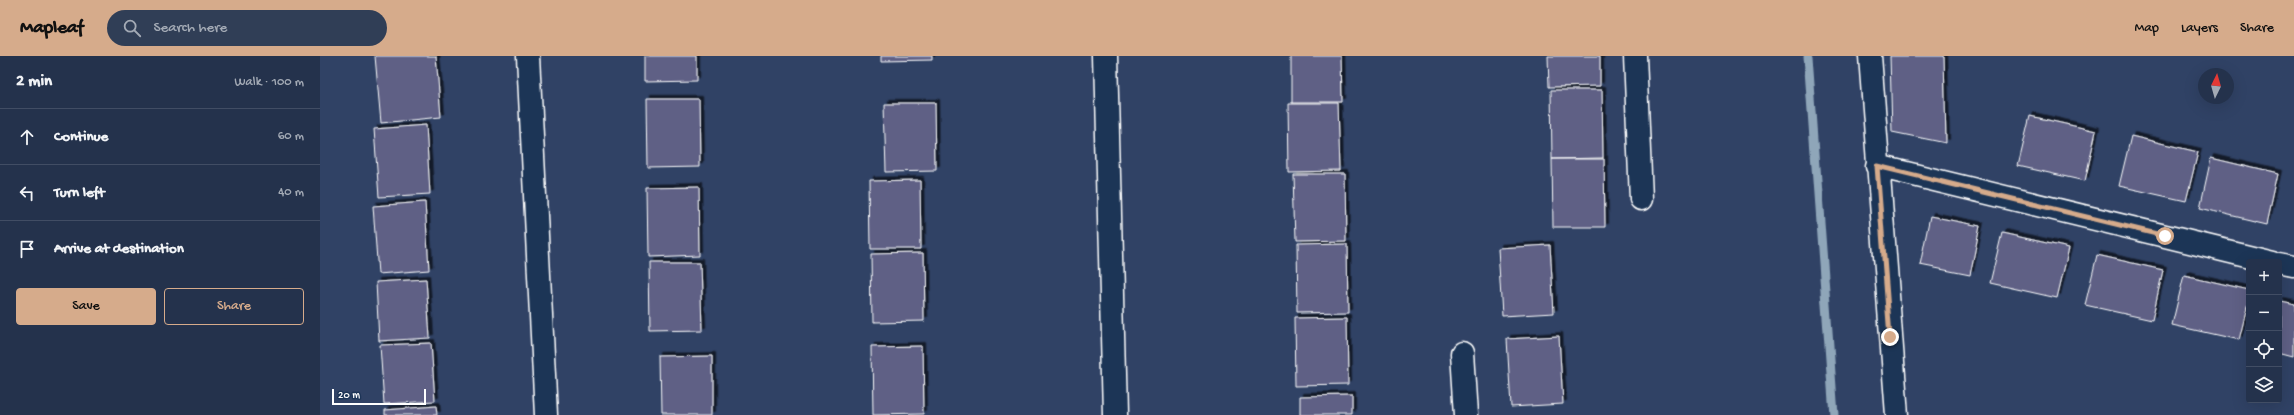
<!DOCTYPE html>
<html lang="en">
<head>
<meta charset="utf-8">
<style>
  :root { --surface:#24324c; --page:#303e56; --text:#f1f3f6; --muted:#a3aab5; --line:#414d64; --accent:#d6ab8b }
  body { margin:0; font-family:"Gochi Hand",sans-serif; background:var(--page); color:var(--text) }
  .controls { position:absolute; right:12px; bottom:12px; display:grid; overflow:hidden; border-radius:4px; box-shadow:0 4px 16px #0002 }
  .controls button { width:36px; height:36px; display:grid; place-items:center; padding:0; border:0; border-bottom:1px solid var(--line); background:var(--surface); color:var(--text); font:20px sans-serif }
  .compass { position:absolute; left:1878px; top:12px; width:36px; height:36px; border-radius:50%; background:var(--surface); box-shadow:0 4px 16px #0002; rotate:5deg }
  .scale { position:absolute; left:12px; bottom:10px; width:94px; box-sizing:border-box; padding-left:4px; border:2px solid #fff; border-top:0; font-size:11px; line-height:14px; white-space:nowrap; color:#fff; -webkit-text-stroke:3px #1d3557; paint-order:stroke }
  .stop { position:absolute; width:12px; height:12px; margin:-9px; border:3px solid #d6ab8b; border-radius:50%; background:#fff }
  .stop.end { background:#d6ab8b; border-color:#fff; box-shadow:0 1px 4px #0008 }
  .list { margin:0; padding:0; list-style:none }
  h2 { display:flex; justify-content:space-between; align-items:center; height:52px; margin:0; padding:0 16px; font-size:17px }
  h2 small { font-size:13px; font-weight:400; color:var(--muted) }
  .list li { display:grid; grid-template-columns:26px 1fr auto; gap:12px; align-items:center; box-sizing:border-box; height:56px; padding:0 16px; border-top:1px solid var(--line) }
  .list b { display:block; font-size:15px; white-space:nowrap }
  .list em { font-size:13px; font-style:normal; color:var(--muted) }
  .actions { display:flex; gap:8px; padding:12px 16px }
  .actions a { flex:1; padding:9px 0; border:1px solid var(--accent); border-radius:4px; text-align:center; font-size:14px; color:var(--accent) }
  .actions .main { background:var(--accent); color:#111 }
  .icon { flex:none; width:22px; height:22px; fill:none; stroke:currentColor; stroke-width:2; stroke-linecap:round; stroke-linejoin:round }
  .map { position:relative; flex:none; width:1974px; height:359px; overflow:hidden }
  header { display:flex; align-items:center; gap:24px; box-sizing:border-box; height:56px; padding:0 20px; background:var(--accent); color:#111 }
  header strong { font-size:19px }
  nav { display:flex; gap:22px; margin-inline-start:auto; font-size:14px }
  .search { width:280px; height:36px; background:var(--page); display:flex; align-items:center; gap:10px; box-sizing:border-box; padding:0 14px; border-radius:22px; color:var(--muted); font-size:15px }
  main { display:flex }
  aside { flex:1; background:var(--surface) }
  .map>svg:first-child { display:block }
</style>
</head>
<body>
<header>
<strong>Mapleaf</strong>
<div class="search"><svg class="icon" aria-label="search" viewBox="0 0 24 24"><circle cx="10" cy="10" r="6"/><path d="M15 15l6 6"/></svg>Search here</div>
<nav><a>Map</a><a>Layers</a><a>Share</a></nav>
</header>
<main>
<aside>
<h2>2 min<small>Walk · 100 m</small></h2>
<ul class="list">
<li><svg class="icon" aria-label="ahead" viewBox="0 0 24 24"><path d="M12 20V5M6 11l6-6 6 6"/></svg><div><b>Continue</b></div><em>60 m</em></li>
<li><svg class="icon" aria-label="left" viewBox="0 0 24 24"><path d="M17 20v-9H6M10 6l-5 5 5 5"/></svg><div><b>Turn left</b></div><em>40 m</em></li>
<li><svg class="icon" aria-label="arrive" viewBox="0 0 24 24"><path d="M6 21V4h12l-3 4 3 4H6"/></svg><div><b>Arrive at destination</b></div></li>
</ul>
<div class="actions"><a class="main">Save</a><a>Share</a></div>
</aside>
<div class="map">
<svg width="1974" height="359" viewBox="0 0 1974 359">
  <defs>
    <filter id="shadow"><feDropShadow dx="3.5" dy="-3.5" stdDeviation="0" flood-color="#0009"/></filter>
  </defs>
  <rect width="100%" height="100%" fill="#304265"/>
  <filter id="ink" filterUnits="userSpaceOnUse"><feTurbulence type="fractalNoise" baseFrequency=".025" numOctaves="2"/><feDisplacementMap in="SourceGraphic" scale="8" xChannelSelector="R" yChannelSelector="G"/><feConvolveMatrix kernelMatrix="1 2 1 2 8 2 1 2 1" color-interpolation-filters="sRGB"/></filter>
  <g filter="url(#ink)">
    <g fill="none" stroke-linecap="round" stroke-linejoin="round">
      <path stroke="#8fa6b9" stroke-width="9" d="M 1488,0 L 1514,359"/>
    </g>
    <path fill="#5e6085" stroke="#fff" filter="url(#shadow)" d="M 55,0 L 116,0 L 121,61 L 61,67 Z
      M 325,0 L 377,0 L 377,24 L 325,25 Z
      M 561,0 L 612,0 L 612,4 L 561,5 Z
      M 971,0 L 1022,0 L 1023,46 L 971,46 Z
      M 1228,0 L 1280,0 L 1280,30 L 1229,31 Z
      M 1570,0 L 1624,0 L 1626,87 L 1572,76 Z
      M 1231,34 L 1282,34 L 1283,102 L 1232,103 Z
      M 327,43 L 379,43 L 380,111 L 328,112 Z
      M 564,47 L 616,47 L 617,115 L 566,116 Z
      M 968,47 L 1019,47 L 1021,115 L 969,116 Z
      M 1710,60 L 1776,75 L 1765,125 L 1698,110 Z
      M 106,69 L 110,138 L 59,141 L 54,73 Z
      M 1811,80 L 1878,96 L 1866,145 L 1799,130 Z
      M 1891,102 L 1958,118 L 1947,168 L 1880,152 Z
      M 1232,103 L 1284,103 L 1285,171 L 1233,171 Z
      M 973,118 L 1025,118 L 1026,185 L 975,186 Z
      M 600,124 L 601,193 L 550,193 L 549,125 Z
      M 379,131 L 380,199 L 328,201 L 327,132 Z
      M 105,146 L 109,214 L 58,218 L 53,150 Z
      M 1610,160 L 1660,170 L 1650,219 L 1600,209 Z
      M 1682,177 L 1749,192 L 1737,242 L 1670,227 Z
      M 1027,188 L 1028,256 L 977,257 L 976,189 Z
      M 1230,189 L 1234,257 L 1182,260 L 1178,192 Z
      M 603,197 L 604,265 L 552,266 L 551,198 Z
      M 1777,199 L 1843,214 L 1832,264 L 1765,249 Z
      M 329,206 L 380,206 L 382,274 L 330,275 Z
      M 1864,219 L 1929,234 L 1929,243 L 1919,284 L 1852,269 Z
      M 106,223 L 110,282 L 59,285 L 56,226 Z
      M 1959,245 L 1974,248 L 1974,301 L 1959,297 Z
      M 1027,261 L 1028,329 L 976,330 L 975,262 Z
      M 1239,280 L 1243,348 L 1191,351 L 1187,283 Z
      M 111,287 L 115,345 L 64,348 L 60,289 Z
      M 603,290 L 604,358 L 553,359 L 552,291 Z
      M 392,300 L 392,359 L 341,359 L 340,301 Z
      M 1032,340 L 1032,359 L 980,359 L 980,341 Z
      M 116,350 L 117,359 L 65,359 L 65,354 Z"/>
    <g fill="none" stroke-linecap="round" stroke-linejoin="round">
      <g stroke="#fff" stroke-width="25">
        <path id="minor" d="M 208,0 L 226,359
          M 786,0 L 795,359
          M 1315,0 L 1321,143
          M 1550,0 L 1577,359
          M 1557,110 L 1952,206
          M 1959,208 L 1974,211
          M 1142,297 L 1146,359"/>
      </g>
      <use href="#minor" stroke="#1d3557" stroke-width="22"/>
    </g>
  </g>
  <g fill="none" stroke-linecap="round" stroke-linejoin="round" filter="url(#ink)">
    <path stroke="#d6ab8b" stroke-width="5" d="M 1570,281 L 1557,110 L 1845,180"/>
  </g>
</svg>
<div class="controls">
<button>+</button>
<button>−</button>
<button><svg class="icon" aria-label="locate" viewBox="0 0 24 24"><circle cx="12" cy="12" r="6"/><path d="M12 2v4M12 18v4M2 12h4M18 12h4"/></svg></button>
<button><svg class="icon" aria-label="layers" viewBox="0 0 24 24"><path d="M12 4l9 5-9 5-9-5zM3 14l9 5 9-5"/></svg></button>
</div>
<svg class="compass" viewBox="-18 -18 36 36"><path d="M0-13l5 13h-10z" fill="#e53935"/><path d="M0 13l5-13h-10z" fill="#a3aab5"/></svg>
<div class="scale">20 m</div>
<div class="stop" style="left:1845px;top:180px"></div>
<div class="stop end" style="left:1570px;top:281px"></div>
</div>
</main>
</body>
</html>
